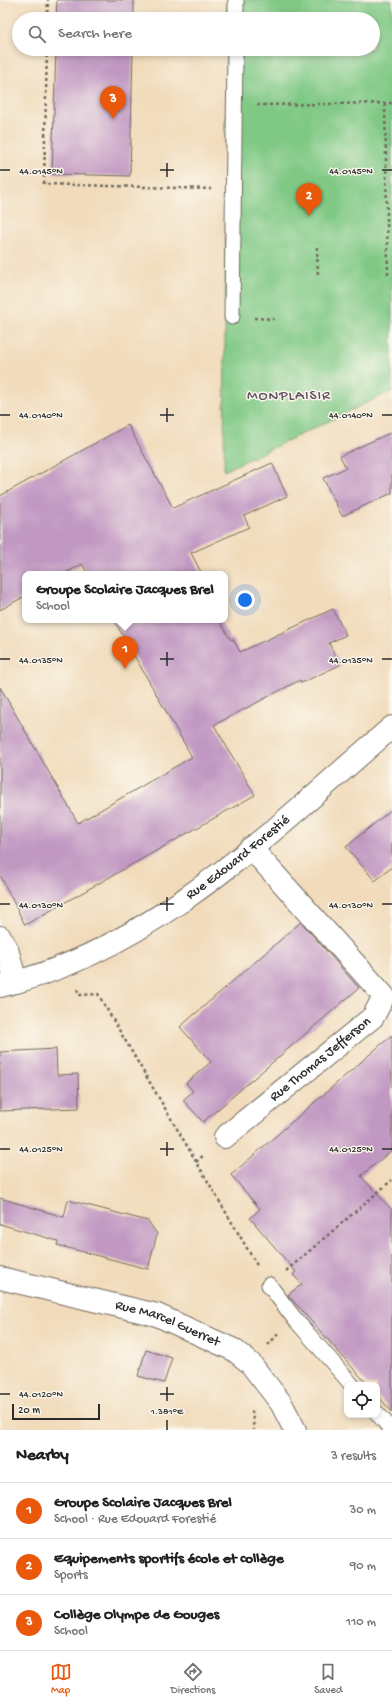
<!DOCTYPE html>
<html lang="en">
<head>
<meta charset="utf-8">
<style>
  :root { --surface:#fff; --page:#f2f2f2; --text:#202124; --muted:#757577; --line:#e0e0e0; --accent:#ea580c }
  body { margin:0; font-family:"Gochi Hand",sans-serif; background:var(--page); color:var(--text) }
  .controls { position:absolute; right:12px; bottom:12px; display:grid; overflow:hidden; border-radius:8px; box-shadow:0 2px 6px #0003 }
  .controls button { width:36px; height:36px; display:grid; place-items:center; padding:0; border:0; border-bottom:1px solid var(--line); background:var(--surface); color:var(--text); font:20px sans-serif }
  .scale { position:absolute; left:12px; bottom:10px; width:88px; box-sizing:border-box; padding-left:4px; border:2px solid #2b2b2b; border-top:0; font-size:11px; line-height:14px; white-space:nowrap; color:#2b2b2b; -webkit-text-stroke:3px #fbf7ec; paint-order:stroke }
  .you { position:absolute; left:245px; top:600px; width:14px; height:14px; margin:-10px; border:3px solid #fff; border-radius:50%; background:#1a73e8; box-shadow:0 0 0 6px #1a73e833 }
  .badge { display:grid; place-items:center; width:26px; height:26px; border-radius:50%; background:var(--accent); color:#fff; font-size:13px; font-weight:700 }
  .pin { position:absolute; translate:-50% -33px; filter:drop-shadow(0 1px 2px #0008) }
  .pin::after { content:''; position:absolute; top:21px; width:14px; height:12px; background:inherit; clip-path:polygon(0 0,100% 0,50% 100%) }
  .popup { position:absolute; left:22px; top:571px; width:206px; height:52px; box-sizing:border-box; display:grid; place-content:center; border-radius:8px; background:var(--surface); filter:drop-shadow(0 1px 3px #0005); font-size:13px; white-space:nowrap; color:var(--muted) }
  .popup b { font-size:15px; color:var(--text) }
  .popup::after { content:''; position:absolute; left:50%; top:100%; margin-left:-8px; border:8px solid transparent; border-top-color:var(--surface) }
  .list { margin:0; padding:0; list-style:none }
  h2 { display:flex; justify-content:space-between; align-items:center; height:52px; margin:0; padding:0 16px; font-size:17px }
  h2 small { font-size:13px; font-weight:400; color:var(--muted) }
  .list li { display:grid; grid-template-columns:26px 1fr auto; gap:12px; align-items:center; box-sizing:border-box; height:56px; padding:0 16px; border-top:1px solid var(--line) }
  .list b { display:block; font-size:15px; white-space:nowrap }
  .list p { margin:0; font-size:13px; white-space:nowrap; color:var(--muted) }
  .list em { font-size:13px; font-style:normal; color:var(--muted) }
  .icon { flex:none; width:22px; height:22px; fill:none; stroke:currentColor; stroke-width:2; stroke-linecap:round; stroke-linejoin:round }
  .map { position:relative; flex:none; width:392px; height:1430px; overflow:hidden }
  .search { position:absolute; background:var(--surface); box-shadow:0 2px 6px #0003; left:12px; right:12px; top:12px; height:44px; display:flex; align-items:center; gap:10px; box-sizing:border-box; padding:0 14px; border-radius:22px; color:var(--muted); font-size:15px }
  .sheet { height:220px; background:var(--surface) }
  nav { display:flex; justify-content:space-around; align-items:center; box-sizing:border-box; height:56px; border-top:1px solid var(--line); background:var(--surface); font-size:11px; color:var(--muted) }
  nav a { display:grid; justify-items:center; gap:2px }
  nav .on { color:var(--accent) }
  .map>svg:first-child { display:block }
</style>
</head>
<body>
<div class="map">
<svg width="392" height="1430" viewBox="0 0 392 1430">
  <rect width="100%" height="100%" fill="#fbf7ec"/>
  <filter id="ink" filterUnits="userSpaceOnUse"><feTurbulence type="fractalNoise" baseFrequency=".025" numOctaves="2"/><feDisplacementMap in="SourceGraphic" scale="8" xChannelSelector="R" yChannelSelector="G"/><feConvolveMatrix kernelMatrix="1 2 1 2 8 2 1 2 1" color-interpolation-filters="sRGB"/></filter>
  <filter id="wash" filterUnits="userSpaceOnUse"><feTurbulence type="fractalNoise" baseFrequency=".012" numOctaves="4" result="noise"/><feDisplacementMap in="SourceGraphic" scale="16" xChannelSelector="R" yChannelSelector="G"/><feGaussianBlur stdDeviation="0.9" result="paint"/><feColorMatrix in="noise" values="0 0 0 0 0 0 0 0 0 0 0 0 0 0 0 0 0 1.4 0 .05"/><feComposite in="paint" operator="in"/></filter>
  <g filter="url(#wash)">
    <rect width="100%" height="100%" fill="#f1dbbb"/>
    <path fill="#80c985" stroke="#567a58" d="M 227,0 L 392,0 L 392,391 L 224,471 L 227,49 L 373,49 L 373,19 L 227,19 Z"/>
    <g id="blocks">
      <path fill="#c198c2" d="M 57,0 L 134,0 L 134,19 L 56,19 Z
        M 56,49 L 133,49 L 130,176 L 52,174 Z
        M 128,425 L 173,508 L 272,463 L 287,496 L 244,516 L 249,527 L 191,553 L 202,574 L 88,574 L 82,564 L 64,574 L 25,574 L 25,596 L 0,610 L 0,496 Z
        M 392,432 L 392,493 L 342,516 L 323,478 L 346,468 L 340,456 Z
        M 333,609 L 346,635 L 329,643 L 340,665 L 301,683 L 300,680 L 214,725 L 255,795 L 25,925 L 0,875 L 0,687 L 78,823 L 192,757 L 114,620 L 219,620 L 231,640 L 233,639 L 240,652 Z
        M 392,809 L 392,867 L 375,881 L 346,847 Z
        M 301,922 L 359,988 L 203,1122 L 183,1100 L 193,1091 L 186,1083 L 211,1062 L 180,1027 Z
        M 392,1035 L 392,1150 L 361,1176 L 392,1210 L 392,1412 L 377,1395 L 377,1385 L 368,1385 L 288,1295 L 302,1284 L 293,1275 L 296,1272 L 250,1218 L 260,1209 L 231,1175 Z
        M 56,1049 L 57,1075 L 78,1074 L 79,1108 L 0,1111 L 0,1052 Z
        M 0,1198 L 64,1217 L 68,1200 L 148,1221 L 157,1234 L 148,1269 L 57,1245 L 58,1241 L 0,1224 Z
        M 146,1350 L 172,1358 L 164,1383 L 138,1376 Z"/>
    </g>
  </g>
  <g filter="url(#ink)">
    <use href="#blocks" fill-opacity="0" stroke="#70695d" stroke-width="1"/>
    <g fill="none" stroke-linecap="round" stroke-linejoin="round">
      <g stroke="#70695d" stroke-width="17">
        <path id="service" d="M 236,19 L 236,0
          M 232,317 L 235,49
          M 269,1285 L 294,1318 L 352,1385
          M 377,1413 L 392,1430"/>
      </g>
      <g stroke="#70695d" stroke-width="24">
        <g id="minor">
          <path d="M 0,937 L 7,949 L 16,982"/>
          <path id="s1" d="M 0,986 C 152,952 277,826 392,727"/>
          <path id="s2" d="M 225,1137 L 373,1017 L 384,996 L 251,848"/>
          <path id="s3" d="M 0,1278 L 157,1315 L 234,1350 L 250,1363 L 281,1403 L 295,1430"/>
        </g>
      </g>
      <path stroke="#70695d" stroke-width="2.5" stroke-dasharray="3 3" stroke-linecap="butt" d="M 47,19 L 48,0
        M 47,49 L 44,184 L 211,189
        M 385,104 L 388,276
        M 257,105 L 392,103
        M 317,247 L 318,277
        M 254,318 L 274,319
        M 77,989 L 80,995 L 98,994 L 258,1267
        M 196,1162 L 205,1154
        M 286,1271 L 392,1180
        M 268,1345 L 278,1334
        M 252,1411 L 254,1430"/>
      <use href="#service" stroke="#fff" stroke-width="15"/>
      <use href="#minor" stroke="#fff" stroke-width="22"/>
    </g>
  </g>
  <path fill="none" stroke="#2b2b2b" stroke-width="1.5" d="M 167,163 L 167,177M 0,170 L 10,170M 160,170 L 174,170M 382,170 L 392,170M 167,408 L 167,422M 0,415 L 10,415M 160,415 L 174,415M 382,415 L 392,415M 167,652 L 167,666M 0,659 L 10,659M 160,659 L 174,659M 382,659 L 392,659M 167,897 L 167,911M 0,904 L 10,904M 160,904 L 174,904M 382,904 L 392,904M 167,1142 L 167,1156M 0,1149 L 10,1149M 160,1149 L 174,1149M 382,1149 L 392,1149M 167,1387 L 167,1401M 0,1394 L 10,1394M 160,1394 L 174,1394M 167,1420 L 167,1430"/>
  <g text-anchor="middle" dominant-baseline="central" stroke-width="3" stroke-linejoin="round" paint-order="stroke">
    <g font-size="14" fill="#2b2b2b" stroke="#fbf7ec">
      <text stroke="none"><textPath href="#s1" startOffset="273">Rue Edouard Forestié</textPath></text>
      <text stroke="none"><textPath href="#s2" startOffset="123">Rue Thomas Jefferson</textPath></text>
      <text stroke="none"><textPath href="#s3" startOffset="174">Rue Marcel Guerret</textPath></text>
    </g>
    <g font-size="15" letter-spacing="1" fill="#605160" stroke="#fbf7ec">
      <text x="289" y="396">MONPLAISIR</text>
    </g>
  </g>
  <g font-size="10" text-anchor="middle" fill="#2b2b2b" stroke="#fbf7ec" stroke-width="3" stroke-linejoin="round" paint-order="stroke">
    <text x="41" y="174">44.0145°N</text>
    <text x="351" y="174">44.0145°N</text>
    <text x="41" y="418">44.0140°N</text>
    <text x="351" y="418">44.0140°N</text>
    <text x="41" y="663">44.0135°N</text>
    <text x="351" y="663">44.0135°N</text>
    <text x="41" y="908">44.0130°N</text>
    <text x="351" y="908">44.0130°N</text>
    <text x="41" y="1152">44.0125°N</text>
    <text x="351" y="1152">44.0125°N</text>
    <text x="41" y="1397">44.0120°N</text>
    <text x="167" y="1414">1.381°E</text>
  </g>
</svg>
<div class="controls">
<button><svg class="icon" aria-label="locate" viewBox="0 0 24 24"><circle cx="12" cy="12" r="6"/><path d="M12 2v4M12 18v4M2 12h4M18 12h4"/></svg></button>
</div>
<div class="scale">20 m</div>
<div class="you"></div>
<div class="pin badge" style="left:125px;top:669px">1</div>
<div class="popup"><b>Groupe Scolaire Jacques Brel</b>School</div>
<div class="pin badge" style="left:309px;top:216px">2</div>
<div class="pin badge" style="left:113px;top:119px">3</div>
<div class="search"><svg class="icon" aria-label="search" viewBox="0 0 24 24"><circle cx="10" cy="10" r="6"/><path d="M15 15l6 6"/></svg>Search here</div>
</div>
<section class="sheet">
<h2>Nearby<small>3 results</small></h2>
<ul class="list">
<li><span class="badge">1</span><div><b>Groupe Scolaire Jacques Brel</b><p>School · Rue Edouard Forestié</p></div><em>30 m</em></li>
<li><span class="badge">2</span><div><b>Equipements sportifs école et collège</b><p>Sports</p></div><em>90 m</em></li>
<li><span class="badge">3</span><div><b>Collège Olympe de Gouges</b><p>School</p></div><em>110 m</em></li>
</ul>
</section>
<nav>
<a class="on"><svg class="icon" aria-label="map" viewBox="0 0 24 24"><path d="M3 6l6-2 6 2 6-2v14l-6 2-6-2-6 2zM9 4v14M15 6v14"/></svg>Map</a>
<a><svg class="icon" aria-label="directions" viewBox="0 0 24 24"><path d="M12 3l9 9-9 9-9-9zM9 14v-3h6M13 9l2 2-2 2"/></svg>Directions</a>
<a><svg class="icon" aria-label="saved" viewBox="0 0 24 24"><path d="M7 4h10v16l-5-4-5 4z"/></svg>Saved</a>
</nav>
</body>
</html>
